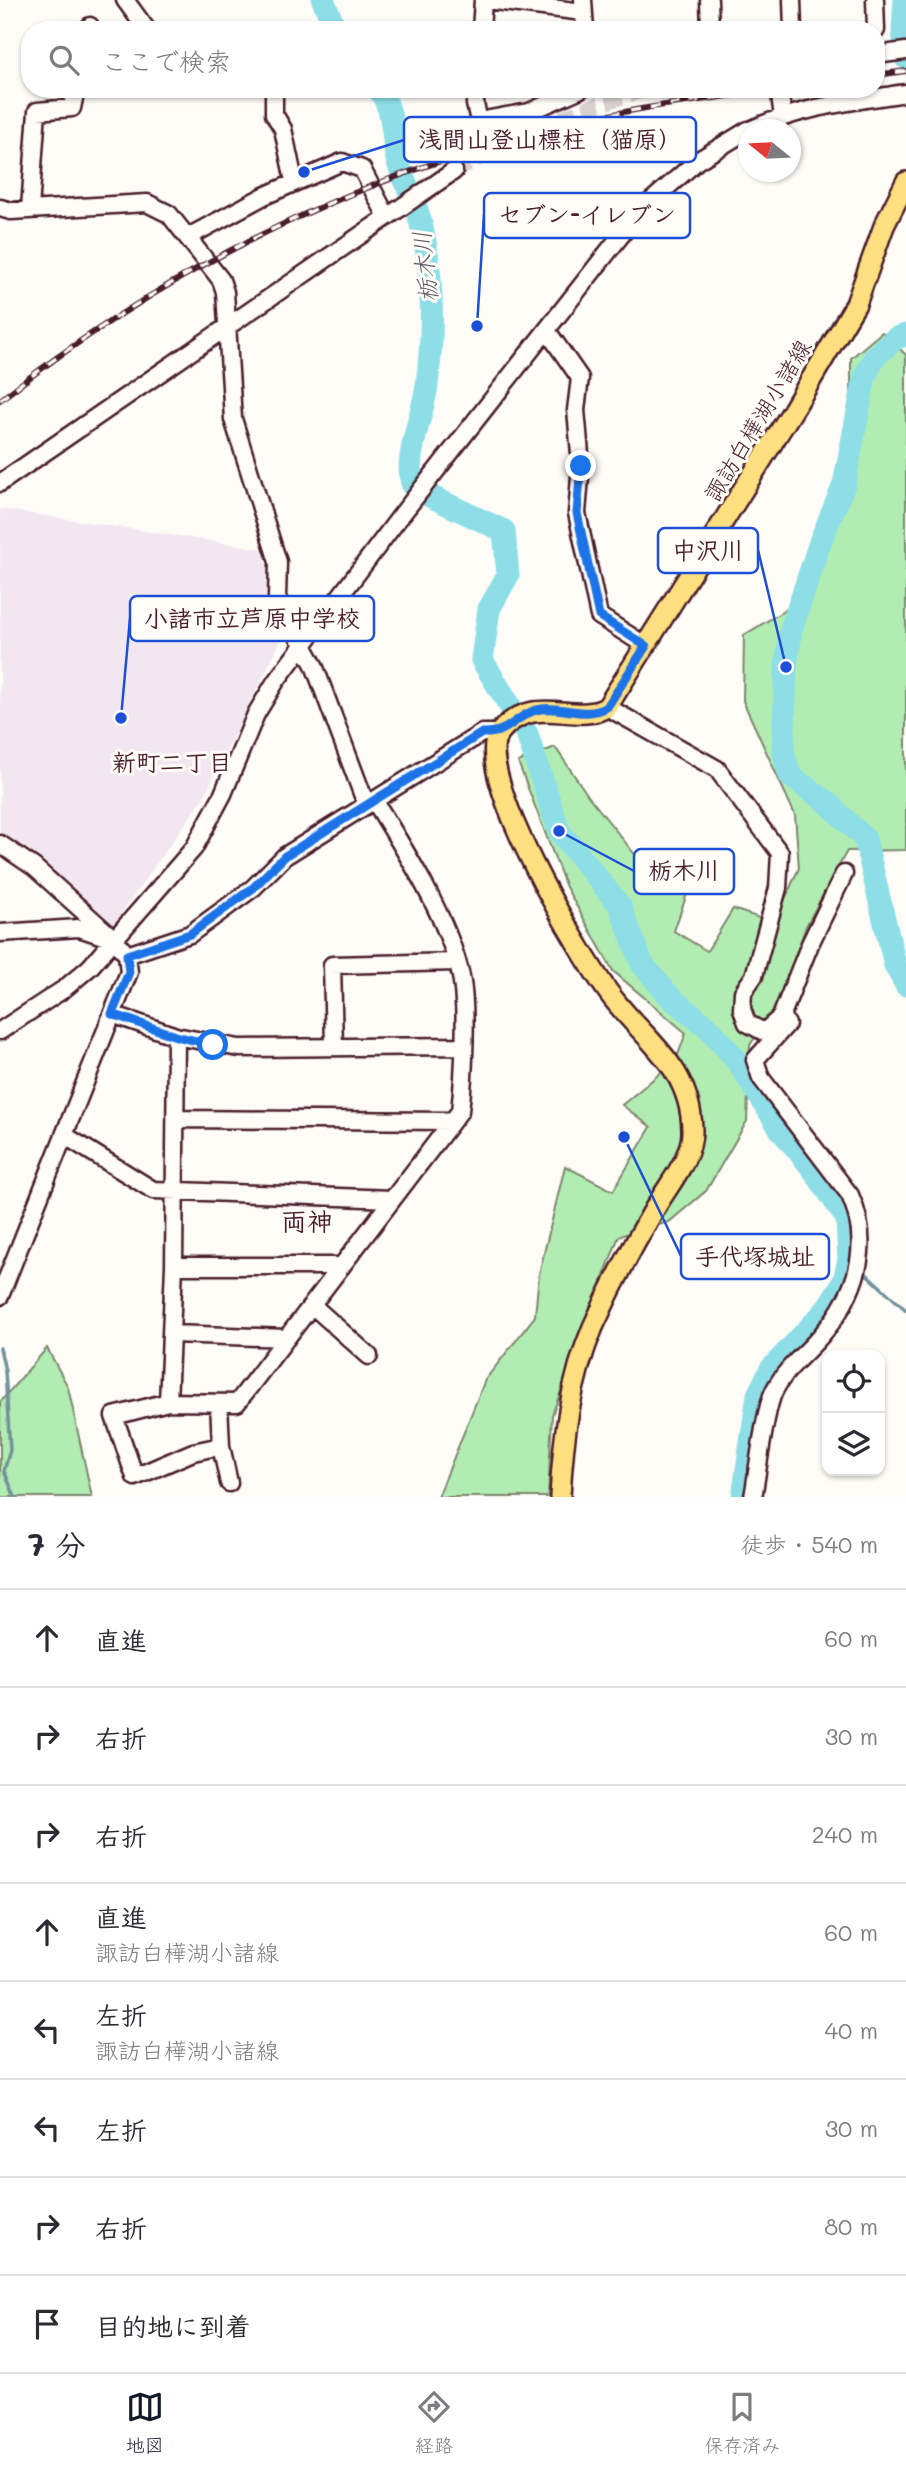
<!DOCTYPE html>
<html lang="ja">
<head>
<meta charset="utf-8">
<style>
  :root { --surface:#fff; --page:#f7f7f7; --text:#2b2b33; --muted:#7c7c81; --line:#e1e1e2; --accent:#111827 }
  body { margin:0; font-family:Mali,"Klee One",sans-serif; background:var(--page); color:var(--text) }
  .controls { position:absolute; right:21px; bottom:21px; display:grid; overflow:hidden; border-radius:14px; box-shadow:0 2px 5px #0004 }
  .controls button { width:63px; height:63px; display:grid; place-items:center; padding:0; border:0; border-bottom:2px solid var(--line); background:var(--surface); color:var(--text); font:35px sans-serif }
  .compass { position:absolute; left:738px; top:119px; width:63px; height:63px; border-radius:50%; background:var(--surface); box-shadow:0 2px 5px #0004; rotate:288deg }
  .stop { position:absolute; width:21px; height:21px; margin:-16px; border:5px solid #1a73e8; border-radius:50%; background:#fff }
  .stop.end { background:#1a73e8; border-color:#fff; box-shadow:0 2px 7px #0008 }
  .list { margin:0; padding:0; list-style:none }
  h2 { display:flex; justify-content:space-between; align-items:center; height:91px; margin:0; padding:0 28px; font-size:30px }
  h2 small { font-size:23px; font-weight:400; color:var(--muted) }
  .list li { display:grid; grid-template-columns:46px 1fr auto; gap:21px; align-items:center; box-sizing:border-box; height:98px; padding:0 28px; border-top:2px solid var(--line) }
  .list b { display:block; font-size:26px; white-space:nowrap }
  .list p { margin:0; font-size:23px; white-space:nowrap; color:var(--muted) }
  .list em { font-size:23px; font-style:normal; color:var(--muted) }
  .icon { flex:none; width:38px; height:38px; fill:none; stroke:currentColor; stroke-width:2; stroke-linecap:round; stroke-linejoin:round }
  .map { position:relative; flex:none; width:906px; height:1497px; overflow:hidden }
  .search { position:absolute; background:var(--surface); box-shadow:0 2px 5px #0004; left:21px; right:21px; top:21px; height:77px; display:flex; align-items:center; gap:18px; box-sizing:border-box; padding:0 24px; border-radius:28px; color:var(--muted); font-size:26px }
  .sheet { height:875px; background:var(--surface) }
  nav { display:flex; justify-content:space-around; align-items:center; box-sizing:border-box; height:98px; border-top:2px solid var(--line); background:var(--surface); font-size:19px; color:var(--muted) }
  nav a { display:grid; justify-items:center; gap:4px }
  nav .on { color:var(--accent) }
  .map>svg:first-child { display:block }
</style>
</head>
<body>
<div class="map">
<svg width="906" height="1497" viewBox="0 0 906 1497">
  <rect width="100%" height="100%" fill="#fdfcf7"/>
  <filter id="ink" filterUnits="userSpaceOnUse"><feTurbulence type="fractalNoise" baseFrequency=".0143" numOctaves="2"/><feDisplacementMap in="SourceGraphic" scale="14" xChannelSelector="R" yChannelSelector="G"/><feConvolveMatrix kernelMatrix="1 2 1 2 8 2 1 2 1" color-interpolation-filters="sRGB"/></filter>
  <g filter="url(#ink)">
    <path fill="#f2e7f0" d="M 0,509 L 263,549 L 281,640 L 204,797 L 112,926 L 115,940 L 0,844 Z"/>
    <path fill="#b1ecb2" stroke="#7e866e" stroke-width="2" d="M 882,332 L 906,355 L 906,850 L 847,851 L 806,926 L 787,982 L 773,1011 L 750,1045 L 747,1121 L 706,1191 L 669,1222 L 619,1236 L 552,1415 L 548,1497 L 438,1497 L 485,1380 L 535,1316 L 539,1274 L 565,1166 L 613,1191 L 651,1127 L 622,1105 L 676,1060 L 686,1033 L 613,971 L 566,887 L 518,762 L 555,747 L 589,797 L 645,867 L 689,888 L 674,931 L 707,951 L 733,909 L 774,923 L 799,868 L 795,815 L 743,701 L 744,635 L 810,595 L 851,491 L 851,358 Z
      M 47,1348 L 68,1387 L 92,1497 L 0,1497 L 0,1402 Z"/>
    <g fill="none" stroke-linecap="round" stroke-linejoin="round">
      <path stroke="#72929c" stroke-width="3.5" d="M 862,1270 L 906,1310
        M 0,1348 L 5,1371 L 10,1450 L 4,1471 L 15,1497"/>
      <path stroke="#8ddee7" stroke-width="23" d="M 323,0 L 336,30
        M 905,0 L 903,29 L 906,58
        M 378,89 C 394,108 392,132 396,155 C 400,174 411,192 417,210 C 434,263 434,330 427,385 C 424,412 400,468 415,489 L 504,531 L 508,575 L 489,609 L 482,660 L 527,734 L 559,831 L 620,906 L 642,964 L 672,999 L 708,1027 L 738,1062 L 781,1130 L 813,1169 L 847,1219 L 849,1260 L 844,1281 L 826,1310 L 771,1369 L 758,1395 L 743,1497
        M 906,335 L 896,338 L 875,356 L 865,376 L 844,485 L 820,542 L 791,630 L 786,667 L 783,751 L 790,776 L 827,802 L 865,839 L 895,965 L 906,985"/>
      <path stroke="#d9d0ce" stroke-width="16" stroke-dasharray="16 8" stroke-linecap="butt" d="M 454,171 C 521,135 574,110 647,89"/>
      <g stroke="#4a1f2b" stroke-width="21">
        <path id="minor" d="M 125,0 L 147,30
          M 486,0 L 583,12
          M 583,0 L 585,30
          M 709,0 L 710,30
          M 792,0 L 793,30
          M 875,0 L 876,30
          M 89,30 L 90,26
          M 481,30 L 483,0
          M 876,55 L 906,51
          M 274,89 L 274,114 L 283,129 L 294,181
          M 476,89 L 475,104 L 479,121 L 529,112 L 581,89
          M 779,89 L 783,116
          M 750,130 C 799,107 853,101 906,93
          M 0,208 L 11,211 L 147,203 L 169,214 L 221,280 L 225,292 L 233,419 L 278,562 L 277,598 L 314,665 L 366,804
          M 30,209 L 37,111 L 72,108 L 76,89
          M 188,237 L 264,196 L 342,162 L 362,169 L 386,215
          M 548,332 L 580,378 L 576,410 L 581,465 L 577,513 L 599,616 L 646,646
          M 0,483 L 454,171
          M 607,707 L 717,769 L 780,853 L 778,888 L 754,976 L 743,992 L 742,1009 L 747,1023 L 764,1032 L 781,1017 L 810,944 L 844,874
          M 0,844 L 34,867 L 115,940 L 127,955 L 129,972 L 0,1296
          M 0,933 L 79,928 L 109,938
          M 127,955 L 190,934 L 253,888 L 285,856 L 482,733 L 499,733
          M 112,1014 L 176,1036 L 239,1048 L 462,1046
          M 0,1031 L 64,989 L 90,967 L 194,848 L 223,794 L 256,714 L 276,681 L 399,518 L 640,211 L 697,161 L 748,130
          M 334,1047 L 332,965 L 457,962
          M 176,1119 L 451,1121
          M 64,1135 L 153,1190 L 392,1199
          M 174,1266 L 342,1266
          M 312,1305 L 369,1356
          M 172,1334 L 287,1338
          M 168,1402 L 174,1266 L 176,1036
          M 219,1403 L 221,1446 L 229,1483
          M 221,1446 L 193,1452 L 135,1477 L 114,1416 L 168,1402 L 237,1403 L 460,1111 C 464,1078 468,1003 460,972 C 446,915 405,850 374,800
          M 753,1497 C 758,1471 764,1412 774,1391 C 785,1369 803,1356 819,1338 C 856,1296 873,1247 850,1195 L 761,1078 L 755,1060 L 787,1024 L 781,1017"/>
      </g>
      <g stroke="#4a1f2b" stroke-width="24">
        <path id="major" d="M 560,1497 C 563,1439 570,1381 593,1327 C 611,1287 632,1247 654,1210 C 667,1186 693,1158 692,1130 C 691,1065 642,1039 609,993 C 582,957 470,770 499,733 C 533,691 576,726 607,707 L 793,410 L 856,304 L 884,226 L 906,182"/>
      </g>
      <use href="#minor" stroke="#fdfcf7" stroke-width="16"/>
      <use href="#major" stroke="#fedf80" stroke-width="19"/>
      <g stroke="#4a1f2b" stroke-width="6">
        <path id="rail" d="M 876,75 L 906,71
          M 0,400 C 181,259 366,171 590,119 C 652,105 716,98 779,89"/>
      </g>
      <use href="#rail" stroke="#fdfcf7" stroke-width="3.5" stroke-dasharray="10" stroke-linecap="butt"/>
    </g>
  </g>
  <g fill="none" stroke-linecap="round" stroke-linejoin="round" filter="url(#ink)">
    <path stroke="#1a73e8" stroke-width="9" d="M 213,1045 L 176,1036 L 112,1014 L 129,972 L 127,955 L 190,934 L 253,888 L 285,856 L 482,733 C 510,734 512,718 536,710 C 560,704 585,720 607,707 L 646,646 L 599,616 L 577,513 L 581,466"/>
  </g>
  <g text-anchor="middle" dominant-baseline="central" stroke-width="6" stroke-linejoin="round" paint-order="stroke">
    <g font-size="23" fill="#4a1f2b" stroke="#fdfcf7">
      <text transform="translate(757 420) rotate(-59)">諏訪白樺湖小諸線</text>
    </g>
    <g font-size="24" font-style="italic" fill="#5e5863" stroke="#fdfcf7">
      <text transform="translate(424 267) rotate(-96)">栃木川</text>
    </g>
    <g font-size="24" font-weight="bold" fill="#4a1f2b" stroke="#fdfcf7">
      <text x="172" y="761">新町二丁目</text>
    </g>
    <g font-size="26" font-weight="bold" fill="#4a1f2b" stroke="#fdfcf7">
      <text x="307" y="1221">両神</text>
    </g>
  </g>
  <path fill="none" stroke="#1d4ed8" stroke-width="2.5" d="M304 172L404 140M477 326L484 215M786 667L758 550M121 718L130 618M559 831L634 871M624 1137L681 1256"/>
  <g fill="#1d4ed8" stroke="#fdfcf7" stroke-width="2.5">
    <circle cx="304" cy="172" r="7"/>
    <circle cx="477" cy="326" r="7"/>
    <circle cx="786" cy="667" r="7"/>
    <circle cx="121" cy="718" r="7"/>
    <circle cx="559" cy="831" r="7"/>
    <circle cx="624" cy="1137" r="7"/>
  </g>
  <g fill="#fdfcf7" stroke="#1d4ed8" stroke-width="2.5">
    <rect x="404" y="117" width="292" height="45" rx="7"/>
    <rect x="484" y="193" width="206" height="45" rx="7"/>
    <rect x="658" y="528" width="100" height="45" rx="7"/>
    <rect x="130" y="596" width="244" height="45" rx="7"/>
    <rect x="634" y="849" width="100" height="45" rx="7"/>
    <rect x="681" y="1234" width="148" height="45" rx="7"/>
  </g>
  <g font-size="24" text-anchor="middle" font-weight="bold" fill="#4a1f2b">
    <text x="550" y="148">浅間山登山標柱（猫原）</text>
    <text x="587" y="223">セブン-イレブン</text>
    <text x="708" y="559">中沢川</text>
    <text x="252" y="627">小諸市立芦原中学校</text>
    <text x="684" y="879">栃木川</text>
    <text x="755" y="1265">手代塚城址</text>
  </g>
</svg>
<div class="controls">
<button><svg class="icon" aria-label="locate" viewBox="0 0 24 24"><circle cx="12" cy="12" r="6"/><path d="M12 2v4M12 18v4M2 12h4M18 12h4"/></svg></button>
<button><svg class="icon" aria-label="layers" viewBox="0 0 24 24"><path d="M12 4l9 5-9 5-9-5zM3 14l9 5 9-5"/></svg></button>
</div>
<svg class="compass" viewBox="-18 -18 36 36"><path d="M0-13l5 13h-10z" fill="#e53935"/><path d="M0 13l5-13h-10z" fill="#7c7c81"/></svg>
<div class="stop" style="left:213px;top:1045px"></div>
<div class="stop end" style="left:581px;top:466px"></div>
<div class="search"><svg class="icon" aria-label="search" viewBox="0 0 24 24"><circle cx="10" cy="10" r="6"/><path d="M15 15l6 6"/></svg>ここで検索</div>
</div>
<section class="sheet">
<h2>7 分<small>徒歩 · 540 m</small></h2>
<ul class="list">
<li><svg class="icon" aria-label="ahead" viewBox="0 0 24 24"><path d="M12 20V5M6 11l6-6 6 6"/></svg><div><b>直進</b></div><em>60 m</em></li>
<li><svg class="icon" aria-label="right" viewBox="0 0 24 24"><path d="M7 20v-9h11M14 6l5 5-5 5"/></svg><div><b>右折</b></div><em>30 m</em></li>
<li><svg class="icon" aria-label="right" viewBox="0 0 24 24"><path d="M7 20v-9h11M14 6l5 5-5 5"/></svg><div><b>右折</b></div><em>240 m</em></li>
<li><svg class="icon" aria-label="ahead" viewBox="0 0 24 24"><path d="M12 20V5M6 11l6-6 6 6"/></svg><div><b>直進</b><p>諏訪白樺湖小諸線</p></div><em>60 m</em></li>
<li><svg class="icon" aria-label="left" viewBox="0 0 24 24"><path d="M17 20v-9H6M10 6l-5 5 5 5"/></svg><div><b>左折</b><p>諏訪白樺湖小諸線</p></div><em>40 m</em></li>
<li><svg class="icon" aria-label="left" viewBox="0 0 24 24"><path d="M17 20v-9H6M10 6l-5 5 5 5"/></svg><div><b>左折</b></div><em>30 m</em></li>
<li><svg class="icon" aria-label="right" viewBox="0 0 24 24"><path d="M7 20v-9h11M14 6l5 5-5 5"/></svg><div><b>右折</b></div><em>80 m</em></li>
<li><svg class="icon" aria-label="arrive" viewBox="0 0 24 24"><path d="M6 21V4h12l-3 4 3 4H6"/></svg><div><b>目的地に到着</b></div></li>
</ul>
</section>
<nav>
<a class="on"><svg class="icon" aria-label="map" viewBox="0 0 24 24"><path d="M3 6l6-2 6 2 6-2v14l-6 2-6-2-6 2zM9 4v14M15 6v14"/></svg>地図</a>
<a><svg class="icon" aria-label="directions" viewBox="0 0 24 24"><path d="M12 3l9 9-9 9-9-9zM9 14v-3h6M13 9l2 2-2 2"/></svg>経路</a>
<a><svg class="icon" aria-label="saved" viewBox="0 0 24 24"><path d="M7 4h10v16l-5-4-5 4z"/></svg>保存済み</a>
</nav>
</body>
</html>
